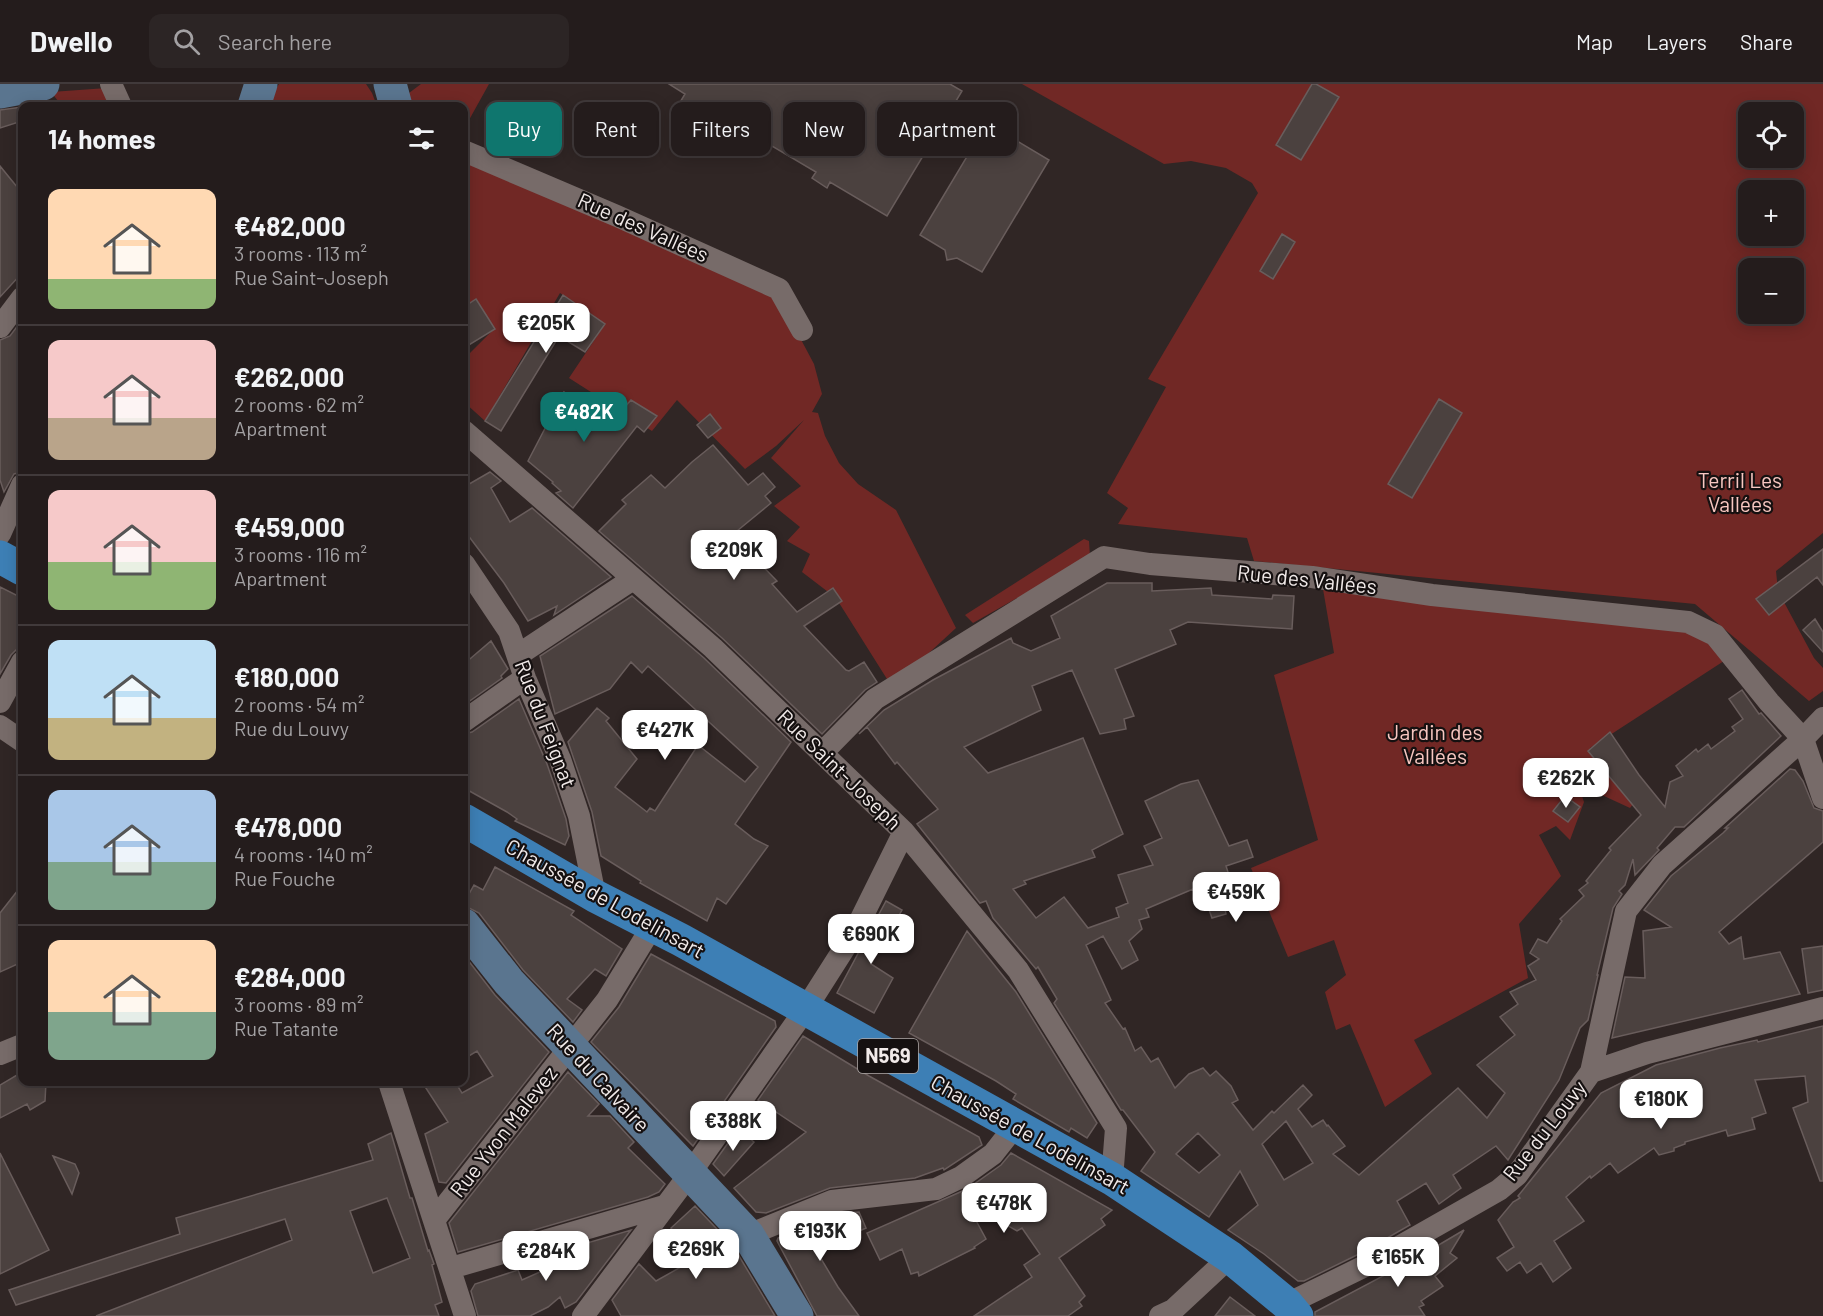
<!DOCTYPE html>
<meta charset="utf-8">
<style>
:root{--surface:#241c1c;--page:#2c2525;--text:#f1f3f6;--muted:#a3a1a3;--line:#413a3b;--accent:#0f766e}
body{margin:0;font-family:Barlow,sans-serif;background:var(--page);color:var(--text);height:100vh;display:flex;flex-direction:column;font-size:22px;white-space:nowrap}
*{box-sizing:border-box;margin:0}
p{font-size:20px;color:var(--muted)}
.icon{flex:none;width:33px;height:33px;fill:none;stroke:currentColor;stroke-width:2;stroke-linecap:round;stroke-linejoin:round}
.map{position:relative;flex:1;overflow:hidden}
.side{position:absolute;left:18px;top:18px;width:450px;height:984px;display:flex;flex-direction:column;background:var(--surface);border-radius:12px;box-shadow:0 3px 15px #0003,0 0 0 2px var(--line)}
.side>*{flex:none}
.top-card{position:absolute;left:486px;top:18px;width:570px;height:54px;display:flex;gap:12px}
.tools{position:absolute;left:1738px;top:18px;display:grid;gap:12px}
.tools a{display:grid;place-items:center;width:66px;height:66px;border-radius:12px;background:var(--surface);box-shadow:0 3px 15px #0003,0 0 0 2px var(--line);font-size:30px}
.price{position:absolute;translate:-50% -51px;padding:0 14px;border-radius:12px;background:#fff;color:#222;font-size:20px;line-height:39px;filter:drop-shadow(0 2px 3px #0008)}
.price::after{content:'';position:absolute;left:50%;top:36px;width:18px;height:14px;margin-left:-9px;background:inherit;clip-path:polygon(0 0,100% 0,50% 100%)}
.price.current{background:var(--accent);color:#fff}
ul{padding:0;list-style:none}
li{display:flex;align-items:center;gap:18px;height:150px;padding:0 30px}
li+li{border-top:2px solid var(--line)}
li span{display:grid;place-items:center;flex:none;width:168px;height:120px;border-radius:12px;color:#555}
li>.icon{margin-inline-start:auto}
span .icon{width:72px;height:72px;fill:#fffc;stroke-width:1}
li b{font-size:26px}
h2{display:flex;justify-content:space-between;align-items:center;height:72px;padding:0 30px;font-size:26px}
.tag{padding:0 21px;border-radius:12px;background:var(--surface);box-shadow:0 3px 15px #0003,0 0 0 2px var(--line);font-size:21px;line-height:54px}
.tag.current{background:var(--accent);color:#fff}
header{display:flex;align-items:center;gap:36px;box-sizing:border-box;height:84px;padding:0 30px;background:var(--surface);border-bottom:2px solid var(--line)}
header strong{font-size:28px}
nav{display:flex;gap:33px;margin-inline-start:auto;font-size:21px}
.search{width:420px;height:54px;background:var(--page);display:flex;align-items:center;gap:15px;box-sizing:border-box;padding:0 21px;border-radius:12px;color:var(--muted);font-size:22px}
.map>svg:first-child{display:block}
.green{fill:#712825;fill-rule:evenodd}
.building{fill:#4b413f;stroke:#695d5c;stroke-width:1.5;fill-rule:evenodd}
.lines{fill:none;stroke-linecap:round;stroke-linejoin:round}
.street{stroke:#776b69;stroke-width:22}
.secondary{stroke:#5a758f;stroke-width:33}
.primary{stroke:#3d7fb5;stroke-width:33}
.labels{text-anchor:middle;stroke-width:4.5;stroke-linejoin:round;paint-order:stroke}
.shield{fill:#151010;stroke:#afa9a8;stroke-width:1.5}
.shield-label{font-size:20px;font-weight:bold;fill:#f1eae9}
.street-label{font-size:21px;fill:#f1eae9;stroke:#151010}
.park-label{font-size:21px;fill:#f8c7c1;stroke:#151010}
</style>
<header>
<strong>Dwello</strong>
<div class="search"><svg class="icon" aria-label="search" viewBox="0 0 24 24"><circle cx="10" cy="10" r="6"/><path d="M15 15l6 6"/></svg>Search here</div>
<nav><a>Map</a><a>Layers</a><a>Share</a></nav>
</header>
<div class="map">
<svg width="1823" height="1232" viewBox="0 0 1823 1232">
<rect width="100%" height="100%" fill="#302625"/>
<!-- green -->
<path class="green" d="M 279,0 L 366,0 L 372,9 L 377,22 L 269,22 L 271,13 Z
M 421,0 L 489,0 L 464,45 L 464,22 L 415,22 L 405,12 Z
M 1022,0 L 1823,0 L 1823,449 L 1776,487 L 1778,507 L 1814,574 L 1823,584 L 1823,607 L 1809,617 L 1695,520 L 1254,477 L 1247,454 L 1118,440 L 1128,424 L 1107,409 L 1166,303 L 1148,295 L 1258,109 L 1252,99 L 1226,84 L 1191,77 L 1164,80 ZM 1749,28 L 1794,28 L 1794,74 L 1749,74 ZM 1749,106 L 1794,106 L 1794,152 L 1749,152 ZM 1749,184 L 1794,184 L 1794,230 L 1749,230 Z
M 107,4 L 113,22 L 62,22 L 51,8 Z
M 464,73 L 773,203 L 814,280 L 822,310 L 812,328 L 818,329 L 825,352 L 839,379 L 858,400 L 896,426 L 956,544 L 892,603 L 836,514 L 802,488 L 810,470 L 787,457 L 800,443 L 774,422 L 801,402 L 771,374 L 804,336 L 776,362 L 745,385 L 677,316 L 652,347 L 569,294 L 605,240 L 560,209 L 485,337 L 464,318 L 464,275 L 494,245 L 467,235 L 464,237 Z
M 1084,455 L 1089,457 L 1090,473 L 973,539 L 965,531 Z
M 1323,505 L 1677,542 L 1718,562 L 1727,575 L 1590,664 L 1633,720 L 1630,724 L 1578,700 L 1584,718 L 1570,756 L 1556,742 L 1539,751 L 1561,792 L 1519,840 L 1528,894 L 1414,956 L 1432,990 L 1385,1023 L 1350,940 L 1336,946 L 1325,908 L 1346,891 L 1334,856 L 1288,873 L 1251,784 L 1318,756 L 1274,591 L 1334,569 Z"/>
<!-- building -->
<path class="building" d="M 669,0 L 950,0 L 962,7 L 887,132 L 830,98 L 827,104 L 812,94 L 816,88 L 738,42 L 733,50 L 695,27 L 694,29 L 679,20 L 685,10 Z
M 1312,0 L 1316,0 L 1339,13 L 1301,76 L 1276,61 Z
M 22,23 L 22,37 L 0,44 L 0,26 Z
M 987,39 L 1049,76 L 982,188 L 957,174 L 947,176 L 945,166 L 920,151 Z
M 0,82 L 22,109 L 22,189 L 0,213 Z
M 1282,150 L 1295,158 L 1273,195 L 1260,187 Z
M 563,211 L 605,240 L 585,268 L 559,252 L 501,347 L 485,337 Z
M 476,215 L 495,245 L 464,264 L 464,223 Z
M 22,236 L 22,388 L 14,390 L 4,408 L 0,396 L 0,256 L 10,252 Z
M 564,308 L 592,329 L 601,318 L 615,328 L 619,322 L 623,325 L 631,316 L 657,332 L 644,348 L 637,342 L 573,424 L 556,409 L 561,407 L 552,399 L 553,398 L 528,377 Z
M 1439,315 L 1462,329 L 1412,414 L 1388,400 Z
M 710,330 L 721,344 L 708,354 L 697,341 Z
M 713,361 L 748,401 L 763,389 L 775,403 L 765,412 L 771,419 L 737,447 L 748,460 L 745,464 L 777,497 L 772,500 L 797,528 L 833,504 L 842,517 L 804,542 L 846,586 L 849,587 L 864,578 L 877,598 L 865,606 L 822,650 L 722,554 L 599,447 L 626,420 L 622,416 L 651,391 L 665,404 L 692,378 Z
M 490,388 L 501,397 L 491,404 L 510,438 L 532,424 L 611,493 L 554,531 L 557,522 L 528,537 L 504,499 L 464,446 L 464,403 Z
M 1823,465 L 1823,501 L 1817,493 L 1769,531 L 1756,515 Z
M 1107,499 L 1152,499 L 1152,507 L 1211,504 L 1212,511 L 1272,515 L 1273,511 L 1294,512 L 1292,545 L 1188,538 L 1170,546 L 1176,560 L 1115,585 L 1134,632 L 1124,635 L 1126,645 L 1100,650 L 1072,586 L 1032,602 L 1041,626 L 964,663 L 988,689 L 1083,654 L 1123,750 L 1092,766 L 1095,773 L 1024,797 L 1026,800 L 1013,805 L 1036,834 L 1064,813 L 1088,844 L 1119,833 L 1116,824 L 1128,819 L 1118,791 L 1153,781 L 1144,762 L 1162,754 L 1145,717 L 1181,700 L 1198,696 L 1229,762 L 1247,756 L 1253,773 L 1226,782 L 1235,810 L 1223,814 L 1226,830 L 1212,834 L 1207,820 L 1198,817 L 1193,805 L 1146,825 L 1149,833 L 1139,836 L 1142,845 L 1129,857 L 1138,876 L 1122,885 L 1103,852 L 1086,861 L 1111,916 L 1105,919 L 1123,945 L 1125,944 L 1135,967 L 1141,963 L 1151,978 L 1158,974 L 1175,1004 L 1189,990 L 1203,984 L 1210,992 L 1216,987 L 1231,1002 L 1238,1016 L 1232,1019 L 1253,1046 L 1272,1027 L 1274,1029 L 1303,1001 L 1312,1011 L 1298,1025 L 1312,1043 L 1323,1036 L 1327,1042 L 1328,1041 L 1345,1062 L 1333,1070 L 1359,1091 L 1458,1004 L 1487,1034 L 1505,1009 L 1477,981 L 1515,951 L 1500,933 L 1518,920 L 1510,908 L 1536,896 L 1528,882 L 1539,875 L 1530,869 L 1538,855 L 1547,859 L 1562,837 L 1560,835 L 1584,812 L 1579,806 L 1588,799 L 1586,797 L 1611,766 L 1609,764 L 1641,731 L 1588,667 L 1610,648 L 1639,691 L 1665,723 L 1670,698 L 1683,692 L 1676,682 L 1696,665 L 1698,668 L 1708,660 L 1711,665 L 1735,647 L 1732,643 L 1743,635 L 1729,615 L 1742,606 L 1759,630 L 1761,629 L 1781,652 L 1684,743 L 1675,743 L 1657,764 L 1659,766 L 1635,791 L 1633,775 L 1625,801 L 1619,807 L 1622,810 L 1613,824 L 1597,891 L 1598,891 L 1588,936 L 1580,944 L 1559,996 L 1508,1076 L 1496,1062 L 1453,1091 L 1461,1104 L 1439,1120 L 1426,1099 L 1397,1117 L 1410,1141 L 1361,1169 L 1304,1197 L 1298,1197 L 1264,1170 L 1228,1146 L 1258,1121 L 1240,1087 L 1209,1133 L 1141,1087 L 1155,1068 L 1123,1026 L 1121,1026 L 1054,919 L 1057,915 L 1038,883 L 1036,885 L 993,834 L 986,817 L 980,819 L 917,740 L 938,725 L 897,678 L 895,680 L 867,643 L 859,650 L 884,626 L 933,596 L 1011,554 L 1013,559 L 1031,567 L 1060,554 L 1051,532 ZM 1286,1037 L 1313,1079 L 1284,1096 L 1262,1060 ZM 1198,1049 L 1220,1071 L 1199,1089 L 1176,1070 Z
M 0,503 L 22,514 L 22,565 L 16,566 L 11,571 L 0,590 Z
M 632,512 L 704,574 L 791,658 L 735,740 L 754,755 L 768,762 L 726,820 L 717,814 L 707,837 L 640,799 L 641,797 L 601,772 L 592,728 L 568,658 L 597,624 L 609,634 L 606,637 L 637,675 L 615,703 L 647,728 L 650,724 L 655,727 L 698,661 L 745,698 L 758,683 L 648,582 L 642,589 L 631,578 L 610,605 L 555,630 L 540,572 Z
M 1815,535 L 1823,548 L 1823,568 L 1803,546 Z
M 491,557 L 508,585 L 501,592 L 502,594 L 464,621 L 464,580 Z
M 519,615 L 547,680 L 566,735 L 569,752 L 565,761 L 515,737 L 517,735 L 507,728 L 464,704 L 464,650 L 472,648 Z
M 1790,685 L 1795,686 L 1803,697 L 1814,724 L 1823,727 L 1823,758 L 1719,848 L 1729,860 L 1741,853 L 1744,875 L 1780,868 L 1800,910 L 1612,954 L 1625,893 L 1645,894 L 1643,847 L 1671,843 L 1644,826 L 1671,792 L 1723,749 L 1728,744 L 1725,744 Z
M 1565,712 L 1580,723 L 1568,738 L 1553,727 Z
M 495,783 L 574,827 L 571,831 L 622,865 L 606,892 L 595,885 L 567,915 L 582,926 L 573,938 L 523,886 L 479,829 L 467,823 L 464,819 L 474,801 L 483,806 Z
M 22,801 L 22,878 L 0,888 L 0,829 Z
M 886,817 L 902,826 L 871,880 L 893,894 L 874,929 L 837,909 Z
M 967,847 L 1016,908 L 1097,1039 L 1087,1054 L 1071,1044 L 1069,1048 L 1013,1015 L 1016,1010 L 996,997 L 909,949 Z
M 1823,862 L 1823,906 L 1808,909 L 1802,865 Z
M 651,870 L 775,937 L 776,943 L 693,1062 L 591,958 L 619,923 Z
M 464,871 L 495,911 L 549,968 L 446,1099 L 439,1098 L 425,1050 L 448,1038 L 422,998 L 455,998 L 462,1009 L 493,992 L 477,967 L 464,975 Z
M 1823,942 L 1823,1097 L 1820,1097 L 1793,1024 L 1808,1018 L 1805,992 L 1755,996 L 1766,1029 L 1752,1034 L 1755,1045 L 1728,1052 L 1726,1046 L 1685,1058 L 1685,1060 L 1674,1064 L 1674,1067 L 1659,1071 L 1654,1064 L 1618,1089 L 1610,1079 L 1591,1094 L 1590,1092 L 1566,1113 L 1584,1137 L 1554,1157 L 1571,1184 L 1553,1198 L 1541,1179 L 1527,1189 L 1520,1178 L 1507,1187 L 1497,1174 L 1514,1163 L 1498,1136 L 1513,1118 L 1520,1114 L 1518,1112 L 1601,1009 L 1656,981 L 1720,964 L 1757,956 L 1758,958 Z
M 803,952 L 869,992 L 979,1053 L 982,1061 L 944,1086 L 943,1084 L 915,1094 L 830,1104 L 766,1129 L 756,1128 L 734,1104 L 806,1048 L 758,1016 Z
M 22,988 L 22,998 L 46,998 L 45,1017 L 30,1026 L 27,1020 L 0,1034 L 0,1001 Z
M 568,988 L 599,1020 L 588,1032 L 610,1032 L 634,1058 L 628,1064 L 665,1100 L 659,1108 L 648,1113 L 458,1168 L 449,1139 Z
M 738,1045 L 754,1058 L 724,1092 L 713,1080 Z
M 391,1049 L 410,1114 L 412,1114 L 428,1167 L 429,1166 L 434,1180 L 432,1181 L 442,1218 L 435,1221 L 439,1232 L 96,1232 L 292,1156 L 285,1135 L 16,1221 L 9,1206 L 180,1150 L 176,1134 L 373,1076 L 368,1060 ZM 387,1114 L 410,1174 L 373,1189 L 350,1127 Z
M 0,1069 L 49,1166 L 0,1190 Z
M 1011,1069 L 1112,1126 L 1101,1135 L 1105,1141 L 1059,1174 L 1085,1212 L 1079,1218 L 1082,1222 L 1068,1232 L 974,1232 L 1032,1193 L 1024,1181 L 1040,1170 L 1022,1144 L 1017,1147 L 966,1118 L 986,1155 L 974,1163 L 975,1164 L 919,1192 L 918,1188 L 911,1190 L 902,1165 L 880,1176 L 867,1149 L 967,1105 L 1001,1081 Z
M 53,1072 L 75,1080 L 79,1089 L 72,1110 Z
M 695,1122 L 733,1162 L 775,1232 L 621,1232 L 612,1216 L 639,1180 L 656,1197 L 695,1175 L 671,1144 Z
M 859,1128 L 866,1144 L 848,1152 L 846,1149 L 814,1163 L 838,1203 L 859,1232 L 817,1232 L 777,1157 L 778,1154 L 835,1130 Z
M 631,1146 L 576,1218 L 565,1224 L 560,1213 L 548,1223 L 530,1232 L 478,1232 L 471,1207 L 475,1200 L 518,1186 L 522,1196 L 551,1183 L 546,1175 L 587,1160 L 587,1159 Z
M 1464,1146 L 1450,1169 L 1457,1174 L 1435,1192 L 1443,1202 L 1421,1217 L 1424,1221 L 1419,1223 L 1425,1232 L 1315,1232 L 1315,1228 L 1415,1175 Z
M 1230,1213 L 1255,1232 L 1215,1232 Z"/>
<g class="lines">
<!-- street -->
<path class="street" d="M 111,0 L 121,22
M 464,67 L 617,132 L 779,205 L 802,246
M 0,243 L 22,214
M 464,347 L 713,564 L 904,748 L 1018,886 L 1116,1044 L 1112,1095
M 0,450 L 22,401
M 464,480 L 509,547 L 525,594 L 560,675 L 579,732 L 595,812
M 518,571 L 633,495
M 0,618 L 22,578
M 464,637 L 525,594
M 0,642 L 22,657
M 822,669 L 875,615 L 1104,473 L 1150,480 L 1312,493 L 1432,511 L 1688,538 L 1715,551 L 1769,618 L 1803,655 L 1823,714
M 0,970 L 22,961
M 1591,988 L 1626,827 L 1662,781 L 1803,655 L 1823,634
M 389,998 L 465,1232
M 435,1135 L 607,916 L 653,841
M 748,1151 L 832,1117 L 936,1105 L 961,1093 L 993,1070 L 1015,1042
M 451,1184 L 664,1122
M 1287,1220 L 1367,1181 L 1499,1106 L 1517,1091 L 1591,988 L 1647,969 L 1823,924
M 583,1232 L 689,1091 L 805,926 L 854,849 L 904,748
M 1160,1232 L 1173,1226 L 1230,1173"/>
<!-- secondary -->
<path class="secondary" d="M 390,0 L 396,22
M 0,8 L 43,0
M 254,22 L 261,0
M 464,841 L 509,898 L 748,1151 L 797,1232"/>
<!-- primary -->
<path class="primary" d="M 0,473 L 22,485
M 464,736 L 595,812 L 681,856 L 1112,1095 L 1230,1173 L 1287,1220 L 1297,1232"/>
</g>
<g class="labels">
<!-- shield labels -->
<rect class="shield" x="858" y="955" width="60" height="34" rx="4.5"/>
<g class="shield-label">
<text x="888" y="979">N569</text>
</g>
<!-- street labels -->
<g class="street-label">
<text transform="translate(643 144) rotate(24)" y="7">Rue des Vallées</text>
<text transform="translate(1307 496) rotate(6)" y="7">Rue des Vallées</text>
<text transform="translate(545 640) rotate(69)" y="7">Rue du Feignat</text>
<text transform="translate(839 686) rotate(44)" y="7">Rue Saint-Joseph</text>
<text transform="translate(605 815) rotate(29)" y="7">Chaussée de Lodelinsart</text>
<text transform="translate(598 994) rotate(47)" y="7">Rue du Calvaire</text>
<text transform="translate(1545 1047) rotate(-52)" y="7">Rue du Louvy</text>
<text transform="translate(504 1048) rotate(-52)" y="7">Rue Yvon Malevez</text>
<text transform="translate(1030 1051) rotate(29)" y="7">Chaussée de Lodelinsart</text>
</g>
<!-- park labels -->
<g class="park-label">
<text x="1740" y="404">Terril Les<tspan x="1740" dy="24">Vallées</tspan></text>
<text x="1435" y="656">Jardin des<tspan x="1435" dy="24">Vallées</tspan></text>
</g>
</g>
</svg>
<div class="tools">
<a><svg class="icon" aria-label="locate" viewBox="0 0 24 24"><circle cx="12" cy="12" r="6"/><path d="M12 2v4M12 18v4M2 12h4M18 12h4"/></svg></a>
<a>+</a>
<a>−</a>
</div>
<b class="price" style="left:546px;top:270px">€205K</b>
<b class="price current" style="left:584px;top:359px">€482K</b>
<b class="price" style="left:734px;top:497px">€209K</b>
<b class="price" style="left:665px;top:677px">€427K</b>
<b class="price" style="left:1566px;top:725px">€262K</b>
<b class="price" style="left:1236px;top:839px">€459K</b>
<b class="price" style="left:871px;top:881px">€690K</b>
<b class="price" style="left:1661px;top:1046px">€180K</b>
<b class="price" style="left:733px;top:1068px">€388K</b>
<b class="price" style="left:1004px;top:1150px">€478K</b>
<b class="price" style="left:820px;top:1178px">€193K</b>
<b class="price" style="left:696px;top:1196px">€269K</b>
<b class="price" style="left:546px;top:1198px">€284K</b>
<b class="price" style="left:1398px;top:1204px">€165K</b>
<div class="top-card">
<a class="tag current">Buy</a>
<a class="tag">Rent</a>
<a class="tag">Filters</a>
<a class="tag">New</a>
<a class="tag">Apartment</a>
</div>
<section class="side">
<h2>14 homes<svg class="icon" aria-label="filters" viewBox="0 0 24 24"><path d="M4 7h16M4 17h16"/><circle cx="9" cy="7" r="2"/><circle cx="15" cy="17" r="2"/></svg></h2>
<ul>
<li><span style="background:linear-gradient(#ffd9b3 75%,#8fb573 0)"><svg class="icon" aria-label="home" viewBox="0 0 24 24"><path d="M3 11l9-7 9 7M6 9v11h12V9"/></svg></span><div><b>€482,000</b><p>3 rooms · 113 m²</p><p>Rue Saint-Joseph</p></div></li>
<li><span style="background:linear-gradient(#f6c9c9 65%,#b9a48a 0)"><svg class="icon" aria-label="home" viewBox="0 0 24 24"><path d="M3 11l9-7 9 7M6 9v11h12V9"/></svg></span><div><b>€262,000</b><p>2 rooms · 62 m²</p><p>Apartment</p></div></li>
<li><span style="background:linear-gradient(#f6c9c9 60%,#8fb573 0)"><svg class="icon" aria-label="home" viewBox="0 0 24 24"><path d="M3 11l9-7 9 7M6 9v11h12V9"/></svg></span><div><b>€459,000</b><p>3 rooms · 116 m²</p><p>Apartment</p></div></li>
<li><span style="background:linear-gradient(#bfe0f5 65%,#c2b280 0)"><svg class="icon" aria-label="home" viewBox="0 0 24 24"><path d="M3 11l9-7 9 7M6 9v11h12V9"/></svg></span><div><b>€180,000</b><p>2 rooms · 54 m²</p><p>Rue du Louvy</p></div></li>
<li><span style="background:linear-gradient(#a9c7e8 60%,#7fa58c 0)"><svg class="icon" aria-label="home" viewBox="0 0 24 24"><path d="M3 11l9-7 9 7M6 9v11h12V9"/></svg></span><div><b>€478,000</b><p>4 rooms · 140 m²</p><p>Rue Fouche</p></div></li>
<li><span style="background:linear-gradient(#ffd9b3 60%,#7fa58c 0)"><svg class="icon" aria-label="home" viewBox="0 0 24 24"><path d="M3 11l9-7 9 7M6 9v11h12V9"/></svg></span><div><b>€284,000</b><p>3 rooms · 89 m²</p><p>Rue Tatante</p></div></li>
</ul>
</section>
</div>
